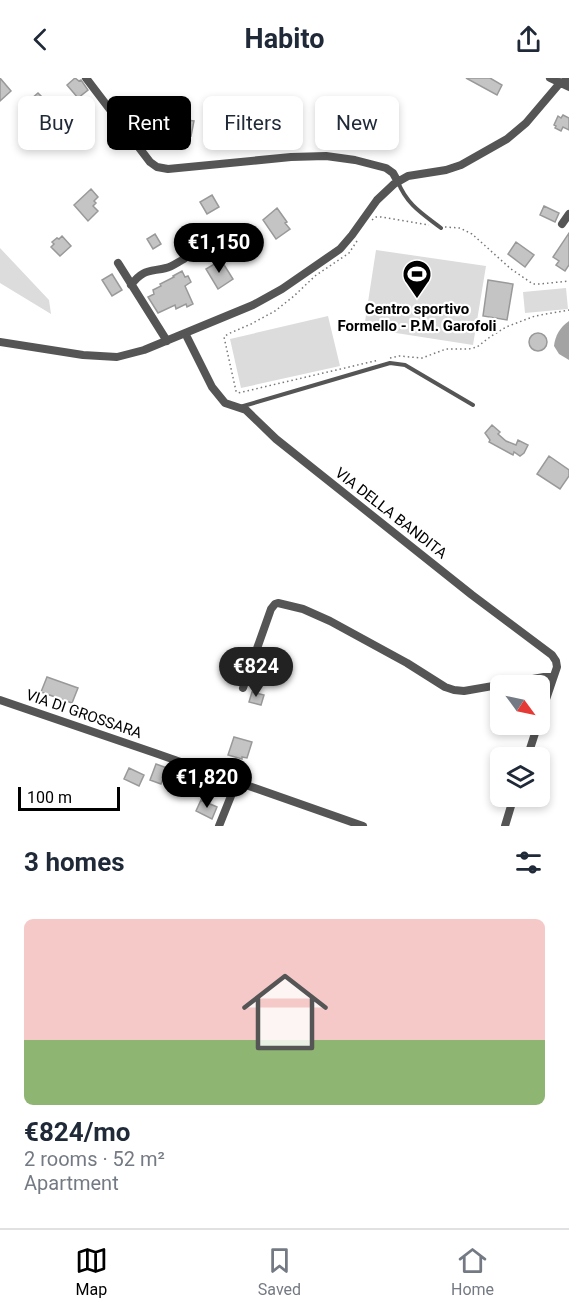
<!DOCTYPE html>
<meta charset="utf-8">
<style>
:root{--surface:#fff;--page:#f6f6f7;--text:#1f2937;--muted:#747a83;--line:#e0e1e3;--accent:#000}
body{margin:0;font-family:Roboto,sans-serif;background:var(--page);color:var(--text);height:100vh;display:flex;flex-direction:column;font-size:22px;white-space:nowrap}
*{box-sizing:border-box;margin:0}
p{font-size:20px;color:var(--muted)}
.icon{flex:none;width:33px;height:33px;fill:none;stroke:currentColor;stroke-width:2;stroke-linecap:round;stroke-linejoin:round}
.map{position:relative;height:748px;overflow:hidden}
.side{display:flex;flex-direction:column;background:var(--surface);flex:1}
.side>*{flex:none}
.top-card{position:absolute;left:18px;top:18px;width:534px;height:54px;display:flex;gap:12px}
.needle{width:39px;rotate:123deg}
.buttons{position:absolute;left:490px;top:597px;display:grid;gap:12px}
.buttons a{display:grid;place-items:center;width:60px;height:60px;border-radius:9px;background:var(--surface);box-shadow:0 3px 9px #0003;font-size:30px}
.scale{position:absolute;left:18px;bottom:15px;width:102px;box-sizing:border-box;padding-left:6px;border:3px solid #000;border-top:0;font-size:16px;line-height:21px;white-space:nowrap;color:#000;-webkit-text-stroke:4px #fff;paint-order:stroke}
.price{position:absolute;translate:-50% -51px;padding:0 14px;border-radius:21px;background:var(--accent);color:#fff;font-size:20px;line-height:39px;filter:drop-shadow(0 2px 3px #0008)}
.price::after{content:'';position:absolute;left:50%;top:36px;width:18px;height:14px;margin-left:-9px;background:inherit;clip-path:polygon(0 0,100% 0,50% 100%)}
.price.current{background:#222;color:#fff}
ul{padding:0;list-style:none}
li{display:grid;align-content:center;gap:12px;height:318px;padding:0 24px}
li span{display:grid;place-items:center;height:186px;border-radius:9px;color:#555}
li>.icon{margin-inline-start:auto}
span .icon{width:108px;height:108px;fill:#fffc;stroke-width:1}
li b{font-size:26px}
h2{display:flex;justify-content:space-between;align-items:center;height:72px;padding:0 24px;font-size:26px}
.chip{padding:0 21px;border-radius:9px;background:var(--surface);box-shadow:0 3px 9px #0003;font-size:21px;line-height:54px}
.chip.current{background:var(--accent);color:#fff}
header{display:flex;justify-content:space-between;align-items:center;height:78px;padding:0 24px;background:var(--surface);font-size:27px;font-weight:700}
.tab-bar{display:flex;justify-content:space-around;align-items:center;height:84px;border-top:2px solid var(--line);background:var(--surface);font-size:16px;color:var(--muted)}
.tab-bar a{display:grid;justify-items:center;gap:3px}
.tab-bar .current{color:var(--accent)}
.map>svg:first-child{display:block}
.green{fill:#dcdcdc}
.water{fill:#a3a3a3}
.building{fill:#c4c4c4;stroke:#999;stroke-width:1.5}
.lines{fill:none;stroke-linecap:round;stroke-linejoin:round}
.path{stroke:#777;stroke-width:1.5;stroke-dasharray:1.5 3;stroke-linecap:butt}
.service{stroke:#555;stroke-width:4}
.minor{stroke:#555;stroke-width:8}
.labels{text-anchor:middle;stroke-width:4.5;stroke-linejoin:round;paint-order:stroke}
.poi-label{font-size:15px;font-weight:bold;fill:#000;stroke:#fff}
.street-label{font-size:15px;fill:#000;stroke:#fff}
</style>
<header><svg class="icon" aria-label="back" viewBox="0 0 24 24"><path d="M15 5l-7 7 7 7"/></svg>Habito<svg class="icon" aria-label="share" viewBox="0 0 24 24"><path d="M12 15V3M7 8l5-5 5 5M5 13v7h14v-7"/></svg></header>
<div class="map">
<svg width="569" height="748" viewBox="0 0 569 748">
<rect width="100%" height="100%" fill="#fff"/>
<!-- green -->
<path class="green" d="M 0,170 L 49,222 L 51,236 L 0,205 Z
M 376,172 L 486,188 L 473,267 L 364,250 Z
M 566,210 L 568,231 L 525,235 L 523,214 Z
M 328,238 L 340,288 L 241,310 L 230,261 Z"/>
<!-- water -->
<path class="water" d="M 569,243 L 569,282 L 559,276 L 554,268 C 555,258 560,249 569,243 Z"/>
<!-- building -->
<path class="building" d="M 0,0 L 11,13 L 0,23 Z
M 75,0 L 79,3 L 81,2 L 88,12 L 78,20 L 67,7 Z
M 466,0 L 490,0 L 502,7 L 497,17 Z
M 38,15 L 43,20 L 38,25 L 43,30 L 39,34 L 33,27 L 35,25 L 31,21 Z
M 77,21 L 92,39 L 84,46 L 69,28 Z
M 148,33 L 157,35 L 156,38 L 165,40 L 163,52 L 145,48 Z
M 563,37 L 569,40 L 569,52 L 563,49 L 561,53 L 555,50 L 556,48 L 554,47 L 558,38 L 561,40 Z
M 175,42 L 186,44 L 187,42 L 194,43 L 191,58 L 173,54 Z
M 91,111 L 98,119 L 94,123 L 96,125 L 93,128 L 98,133 L 88,143 L 74,127 Z
M 212,117 L 219,129 L 207,136 L 200,124 Z
M 544,128 L 559,135 L 555,144 L 540,137 Z
M 277,130 L 287,144 L 285,145 L 290,151 L 276,161 L 263,142 Z
M 569,155 L 569,187 L 565,193 L 556,187 L 559,183 L 553,179 Z
M 155,156 L 161,166 L 153,171 L 147,161 Z
M 62,158 L 71,168 L 60,178 L 51,169 L 54,166 L 52,164 L 57,160 L 59,161 Z
M 516,164 L 534,177 L 525,189 L 508,176 Z
M 221,182 L 233,201 L 218,211 L 206,191 Z
M 182,193 L 185,199 L 188,198 L 191,204 L 185,208 L 193,226 L 187,229 L 186,226 L 176,231 L 175,227 L 158,235 L 148,219 L 154,216 L 153,212 L 161,208 L 160,206 L 174,199 L 173,198 Z
M 112,196 L 122,212 L 112,218 L 102,202 Z
M 488,202 L 513,206 L 507,242 L 483,238 Z
M529 264a9 9 0 1 1 18 0a9 9 0 1 1-18 0Z
M 492,347 L 500,354 L 498,356 L 506,363 L 516,367 L 518,362 L 528,367 L 524,375 L 520,378 L 514,374 L 513,377 L 489,364 L 490,362 L 485,355 Z
M 549,378 L 569,392 L 569,398 L 560,411 L 537,396 Z
M 47,599 L 78,610 L 72,625 L 41,614 Z
M 252,614 L 264,617 L 261,627 L 249,624 Z
M 234,659 L 252,664 L 247,680 L 242,679 L 242,681 L 228,677 Z
M 156,686 L 167,690 L 161,706 L 150,702 Z
M 129,690 L 144,697 L 139,708 L 124,701 Z
M 201,722 L 217,729 L 212,741 L 196,733 Z"/>
<g class="lines">
<!-- path -->
<path class="path" d="M 372,142 L 376,139 L 381,139 L 429,147
M 445,149 L 460,150 L 472,156 L 511,191 L 533,206 L 540,206 L 569,203
M 357,163 L 349,175 L 315,198 L 294,218 L 275,233 L 251,246 L 228,256 L 224,259 L 236,313 L 238,315 L 379,282
M 390,280 L 399,278 L 422,280 L 446,271 L 469,271 L 477,269 L 490,259 L 506,249 L 535,238 L 569,232"/>
<!-- service -->
<path class="service" d="M 398,104 C 407,127 423,136 441,150
M 240,329 L 390,285 L 405,287 L 473,327"/>
<!-- minor -->
<path class="minor" d="M 86,0 L 150,84 L 157,89 L 168,91 L 291,79 L 326,78 L 355,82 L 386,90 L 393,95 L 398,104
M 550,0 L 569,9
M 562,146 L 569,136
M 118,185 L 167,263
M 131,207 C 143,191 149,194 166,190 C 172,189 178,184 184,181
M 185,255 L 212,309 L 225,325 L 246,332 L 276,361 L 472,517 L 552,577 L 556,583 L 557,589 L 540,639
M 0,264 L 83,277 L 117,279 L 144,272 L 253,227 L 282,211 L 340,171 L 352,157 L 377,122 L 394,106 L 408,98 L 446,92 L 461,87 L 507,61 L 526,45 L 560,5 L 569,2
M 243,610 L 271,531 L 275,526 L 278,525 L 303,531 L 330,543 L 407,585 L 445,609 L 454,612 L 464,613 L 544,599 L 553,599
M 0,622 L 155,675 L 363,748
M 527,680 L 538,646
M 219,748 L 237,703
M 505,748 L 514,718"/>
</g>
<!-- icons -->
<defs>
<g id="stadium-pin" transform="scale(1.5)"><path d="M0 17L-7.5 6A9.5 9.5 0 1 1 7.5 6Z" fill="#000" stroke="#fff"/><path d="M0-5a6.5 5 0 1 0 0 10a6.5 5 0 1 0 0-10ZM-3.5-1.8h7v3.6h-7Z" fill="#fff"/></g>
</defs>
<g fill-rule="evenodd">
<use href="#stadium-pin" x="417" y="196"/>
</g>
<g class="labels">
<!-- poi labels -->
<g class="poi-label">
<text x="417" y="236">Centro sportivo<tspan x="417" dy="17">Formello - P.M. Garofoli</tspan></text>
</g>
<!-- street labels -->
<g class="street-label">
<text transform="translate(391 435) rotate(38)" y="5">VIA DELLA BANDITA</text>
<text transform="translate(84 636) rotate(19)" y="5">VIA DI GROSSARA</text>
</g>
</g>
</svg>
<div class="buttons">
<a><svg class="needle" viewBox="-14 -14 28 28"><path d="M0-13l5 13h-10z" fill="#e53935"/><path d="M0 13l5-13h-10z" fill="#747a83"/></svg></a>
<a><svg class="icon" aria-label="layers" viewBox="0 0 24 24"><path d="M12 4l9 5-9 5-9-5zM3 14l9 5 9-5"/></svg></a>
</div>
<div class="scale">100 m</div>
<b class="price" style="left:219px;top:196px">€1,150</b>
<b class="price current" style="left:256px;top:620px">€824</b>
<b class="price" style="left:207px;top:731px">€1,820</b>
<div class="top-card">
<a class="chip">Buy</a>
<a class="chip current">Rent</a>
<a class="chip">Filters</a>
<a class="chip">New</a>
</div>
</div>
<section class="side">
<h2>3 homes<svg class="icon" aria-label="filters" viewBox="0 0 24 24"><path d="M4 7h16M4 17h16"/><circle cx="9" cy="7" r="2"/><circle cx="15" cy="17" r="2"/></svg></h2>
<ul>
<li><span style="background:linear-gradient(#f6c9c9 65%,#8fb573 0)"><svg class="icon" aria-label="home" viewBox="0 0 24 24"><path d="M3 11l9-7 9 7M6 9v11h12V9"/></svg></span><div><b>€824/mo</b><p>2 rooms · 52 m²</p><p>Apartment</p></div></li>
</ul>
</section>
<nav class="tab-bar">
<a class="current"><svg class="icon" aria-label="map" viewBox="0 0 24 24"><path d="M3 6l6-2 6 2 6-2v14l-6 2-6-2-6 2zM9 4v14M15 6v14"/></svg>Map</a>
<a><svg class="icon" aria-label="saved" viewBox="0 0 24 24"><path d="M7 4h10v16l-5-4-5 4z"/></svg>Saved</a>
<a><svg class="icon" aria-label="home" viewBox="0 0 24 24"><path d="M3 11l9-7 9 7M6 9v11h12V9"/></svg>Home</a>
</nav>
